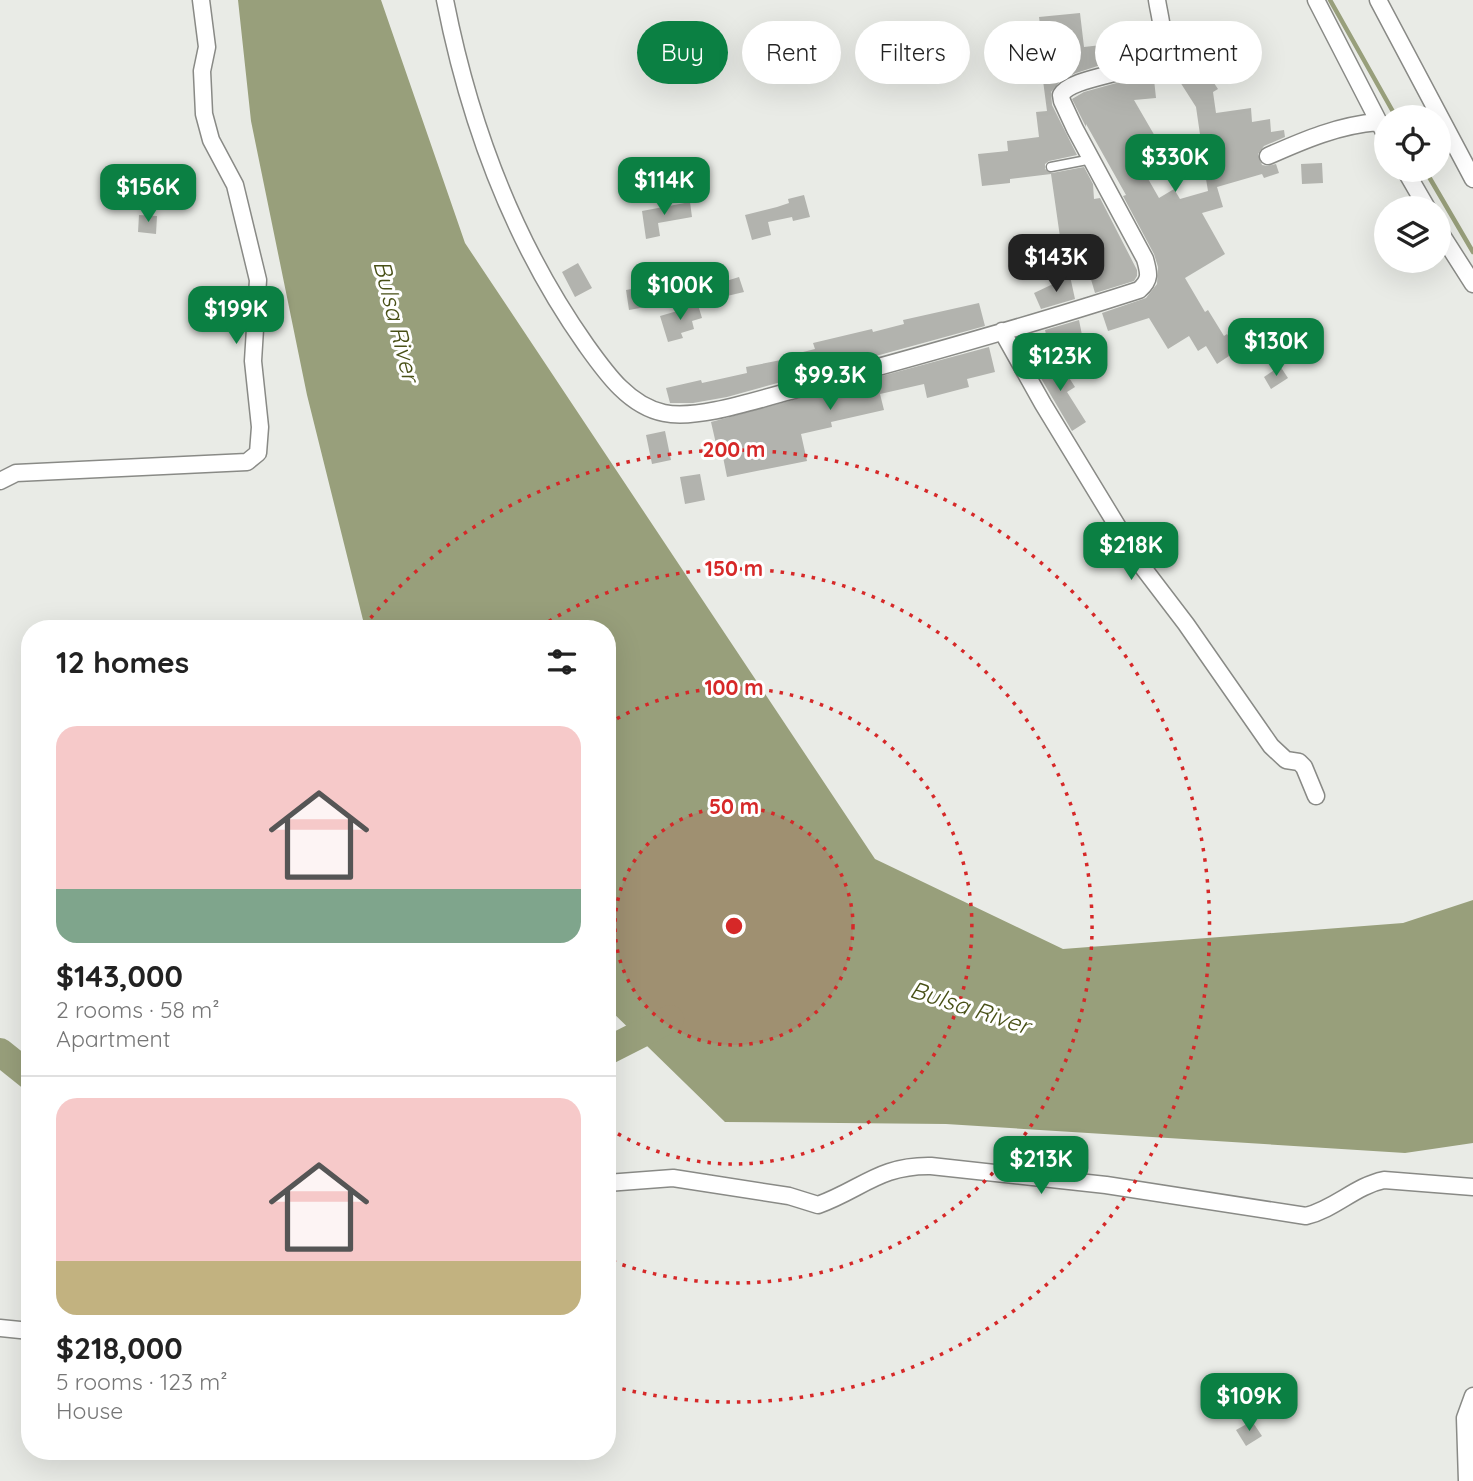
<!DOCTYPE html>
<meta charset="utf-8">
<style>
:root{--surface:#fff;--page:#f6f6f6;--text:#222;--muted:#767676;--line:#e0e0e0;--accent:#0b8043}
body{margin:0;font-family:Quicksand,sans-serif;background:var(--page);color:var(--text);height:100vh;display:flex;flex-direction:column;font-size:26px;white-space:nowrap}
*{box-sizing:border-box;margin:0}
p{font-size:23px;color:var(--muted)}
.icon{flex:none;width:38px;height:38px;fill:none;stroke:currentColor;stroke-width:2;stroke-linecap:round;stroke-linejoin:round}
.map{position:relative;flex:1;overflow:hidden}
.drawer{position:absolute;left:21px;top:620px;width:595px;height:840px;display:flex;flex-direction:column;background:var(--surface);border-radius:28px;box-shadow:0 7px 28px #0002}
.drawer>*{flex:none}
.top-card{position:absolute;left:637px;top:21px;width:665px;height:63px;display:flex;gap:14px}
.fabs{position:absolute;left:1374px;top:105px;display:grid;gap:14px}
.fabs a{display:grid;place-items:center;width:77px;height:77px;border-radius:50%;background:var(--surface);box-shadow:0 7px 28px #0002;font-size:35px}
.price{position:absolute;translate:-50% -60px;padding:0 16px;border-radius:14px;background:var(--accent);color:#fff;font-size:23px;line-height:46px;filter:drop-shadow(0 2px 4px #0008)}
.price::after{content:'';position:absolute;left:50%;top:42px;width:21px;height:16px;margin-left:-10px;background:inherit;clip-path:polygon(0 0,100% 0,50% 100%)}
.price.on{background:#222;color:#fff}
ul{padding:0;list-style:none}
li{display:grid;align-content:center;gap:14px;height:371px;padding:0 35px}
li+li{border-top:2px solid var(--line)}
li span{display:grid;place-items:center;height:217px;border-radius:21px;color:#555}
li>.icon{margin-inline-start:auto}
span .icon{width:126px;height:126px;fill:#fffc;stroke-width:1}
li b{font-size:30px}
h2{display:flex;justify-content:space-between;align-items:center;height:84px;padding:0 35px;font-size:30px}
.pill{padding:0 24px;border-radius:32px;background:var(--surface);box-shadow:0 7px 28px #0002;font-size:24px;line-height:63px}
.pill.on{background:var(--accent);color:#fff}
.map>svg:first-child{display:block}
.water{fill:#989f7b}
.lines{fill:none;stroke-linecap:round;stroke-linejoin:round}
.stream{stroke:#989f7b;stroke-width:4.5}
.river{stroke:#989f7b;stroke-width:28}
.building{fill:#b2b3ae}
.lane-casing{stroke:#898a86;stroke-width:11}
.street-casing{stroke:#898a86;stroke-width:19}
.lane{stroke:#fff;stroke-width:8}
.street{stroke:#fff;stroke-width:16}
.ring{fill:none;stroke:#d62828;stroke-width:3.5;stroke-dasharray:3.5 7}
.labels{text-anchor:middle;stroke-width:6;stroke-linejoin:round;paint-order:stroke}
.water-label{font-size:24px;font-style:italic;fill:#485016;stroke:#fff}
.centre{fill:#d62828;stroke:#fff;stroke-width:3.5}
.ring-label{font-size:21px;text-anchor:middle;font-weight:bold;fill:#d62828;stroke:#fff;stroke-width:6;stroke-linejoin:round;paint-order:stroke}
</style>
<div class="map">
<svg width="1473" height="1481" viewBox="0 0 1473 1481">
<rect width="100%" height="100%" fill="#e9ebe6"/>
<!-- water -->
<path class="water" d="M 238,0 L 381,0 L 465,243 L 875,859 L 1063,949 L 1403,923 L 1473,900 L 1473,1143 L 1405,1153 L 946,1124 L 725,1122 L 607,1007 L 607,628 L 365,628 L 307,395 L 251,121 Z"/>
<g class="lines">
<!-- stream -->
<path class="stream" d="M 1330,0 L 1396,117
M 1425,170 L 1473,252"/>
<!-- river -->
<path class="river" d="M 607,1051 L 670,1019
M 0,1052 L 30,1076"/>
</g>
<!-- building -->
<path class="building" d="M 1080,13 L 1084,47 L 1119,43 L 1117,27 L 1135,25 L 1137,42 L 1143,41 L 1144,51 L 1076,73 L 1061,80 L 1051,92 L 1052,105 L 1077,155 L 1049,161 L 1045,164 L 1045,169 L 1052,173 L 1084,167 L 1093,184 L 1094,199 L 1100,198 L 1137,270 L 1137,276 L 1134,281 L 1095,293 L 1087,266 L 1096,260 L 1085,234 L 1060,237 L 1051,174 L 1010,179 L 1010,183 L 982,186 L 978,154 L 1008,151 L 1007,141 L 1039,137 L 1036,112 L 1047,111 L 1039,50 L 1043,49 L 1039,17 Z
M 1178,49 L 1192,71 L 1202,65 L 1218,89 L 1213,92 L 1216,113 L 1251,108 L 1252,122 L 1270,119 L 1271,132 L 1284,130 L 1285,137 L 1264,146 L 1258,154 L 1262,165 L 1268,166 L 1276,164 L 1279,173 L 1264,178 L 1262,174 L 1217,187 L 1223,207 L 1202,213 L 1225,254 L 1185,278 L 1205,312 L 1208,310 L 1224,336 L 1227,334 L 1238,350 L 1217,364 L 1206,346 L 1198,351 L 1189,336 L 1168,349 L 1149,318 L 1108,331 L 1102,313 L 1146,298 L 1157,284 L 1158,267 L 1154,254 L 1123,196 L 1126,195 L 1086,124 L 1086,127 L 1072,99 L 1084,92 L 1131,79 L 1153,70 L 1156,98 L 1134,100 L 1163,150 L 1180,140 L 1194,164 L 1175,175 L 1169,164 L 1147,177 L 1159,198 L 1174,189 L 1180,199 L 1208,191 L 1205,173 L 1208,173 L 1203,155 L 1196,107 L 1166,60 Z
M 1322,163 L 1323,183 L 1302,184 L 1301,164 Z
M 804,195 L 810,217 L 793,221 L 792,217 L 768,222 L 771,235 L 752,240 L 745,215 L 777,207 L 789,203 L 788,199 Z
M 690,202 L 692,217 L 658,223 L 660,236 L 646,239 L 642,211 Z
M 139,215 L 157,216 L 156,234 L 138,232 Z
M 578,263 L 592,288 L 575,297 L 562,272 Z
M 1070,276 L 1075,299 L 1041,309 L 1034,293 Z
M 739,277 L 744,292 L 727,296 L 723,282 Z
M 648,286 L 651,306 L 629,310 L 626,290 Z
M 979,303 L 985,326 L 727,397 L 693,403 L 670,403 L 666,388 L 701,380 L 702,383 L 747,373 L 746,367 L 791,358 L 791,355 L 815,349 L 813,343 L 872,329 L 873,332 L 904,324 L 903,320 Z
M 698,305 L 702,318 L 692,321 L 694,329 L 681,333 L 683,338 L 668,342 L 660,316 Z
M 1079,320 L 1083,340 L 1049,347 L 1045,330 Z
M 989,347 L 995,372 L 967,379 L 969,387 L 927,398 L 924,384 L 880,394 L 884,410 L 831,422 L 832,427 L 801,434 L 807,461 L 727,477 L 721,447 L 717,448 L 711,422 Z
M 1044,356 L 1059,378 L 1066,373 L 1075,387 L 1067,392 L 1086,422 L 1072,431 L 1032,363 Z
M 1280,366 L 1288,378 L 1271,389 L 1264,377 Z
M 665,431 L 671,460 L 652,464 L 646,435 Z
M 700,474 L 705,500 L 685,504 L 680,477 Z
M 1252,1421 L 1262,1436 L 1246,1446 L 1236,1430 Z"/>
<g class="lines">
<!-- lane casing -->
<g class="lane-casing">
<path id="lane" d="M 1051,167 L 1092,159"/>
</g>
<!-- street casing -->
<g class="street-casing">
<path id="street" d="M 445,0 C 469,122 514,243 586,345 C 606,373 629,406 664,413 C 699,420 759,399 794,390 C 909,359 1025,327 1139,290 C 1151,280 1149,273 1145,259 L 1075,129 L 1062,101 L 1061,95 C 1073,74 1151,74 1160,50 C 1166,36 1159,14 1157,0
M 1316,0 L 1386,136
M 1378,0 L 1473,179
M 1268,156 C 1304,140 1339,125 1378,122
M 1405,170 L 1427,208
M 1438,229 L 1473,284
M 1002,331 L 1043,404 L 1141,565 L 1186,624 L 1271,746 L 1286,760 L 1299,762 L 1304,767 L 1316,796
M 0,481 L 16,473 L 247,462 L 258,453 L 260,427 L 253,361 L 258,280 L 235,185 L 211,140 L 204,114 L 202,71 L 207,47 L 201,0
M 607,1183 L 673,1178 L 789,1196 L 818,1205 C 862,1189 880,1165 931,1166 L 1106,1185 L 1306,1216 C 1335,1209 1355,1186 1384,1180 L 1473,1187
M 0,1328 L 30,1331
M 1467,1481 L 1465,1418 L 1473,1396"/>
</g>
<!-- lane -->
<use href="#lane" class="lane"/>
<!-- street -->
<use href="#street" class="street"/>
</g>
<!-- distance rings -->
<circle cx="734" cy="926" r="119" fill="#d62828" fill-opacity=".12"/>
<g class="ring">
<circle cx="734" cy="926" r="119"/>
<path d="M608 724A238 238 0 1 1 608 1128"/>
<path d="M540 627A357 357 0 1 1 609 1260"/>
<path d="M364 626A476 476 0 1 1 611 1386"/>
</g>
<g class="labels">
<!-- water labels -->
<g class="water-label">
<text transform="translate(396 321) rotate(76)" y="8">Bulsa River</text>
<text transform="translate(970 1008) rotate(18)" y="8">Bulsa River</text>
</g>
</g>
<circle cx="734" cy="926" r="10" class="centre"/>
<g class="ring-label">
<text x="734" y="457">200 m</text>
<text x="734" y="576">150 m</text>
<text x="734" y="695">100 m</text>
<text x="734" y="814">50 m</text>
</g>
</svg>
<div class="fabs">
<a><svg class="icon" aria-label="locate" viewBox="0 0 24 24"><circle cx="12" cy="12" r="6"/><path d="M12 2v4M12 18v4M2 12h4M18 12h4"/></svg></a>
<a><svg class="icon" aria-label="layers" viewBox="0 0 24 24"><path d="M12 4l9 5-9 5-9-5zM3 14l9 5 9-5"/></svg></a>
</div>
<b class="price" style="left:1175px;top:194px">$330K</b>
<b class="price" style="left:664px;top:217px">$114K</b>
<b class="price" style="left:148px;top:224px">$156K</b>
<b class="price on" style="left:1056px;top:294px">$143K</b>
<b class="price" style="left:680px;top:322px">$100K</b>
<b class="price" style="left:236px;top:346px">$199K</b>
<b class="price" style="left:1276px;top:378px">$130K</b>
<b class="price" style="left:1060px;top:393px">$123K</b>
<b class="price" style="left:830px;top:412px">$99.3K</b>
<b class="price" style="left:1131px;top:582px">$218K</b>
<b class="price" style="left:1041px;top:1196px">$213K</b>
<b class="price" style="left:1249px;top:1433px">$109K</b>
<div class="top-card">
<a class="pill on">Buy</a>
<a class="pill">Rent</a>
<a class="pill">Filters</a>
<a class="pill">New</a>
<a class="pill">Apartment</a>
</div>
<section class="drawer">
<h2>12 homes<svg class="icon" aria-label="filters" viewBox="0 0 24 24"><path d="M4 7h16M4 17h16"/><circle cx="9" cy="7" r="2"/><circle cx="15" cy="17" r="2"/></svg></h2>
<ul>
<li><span style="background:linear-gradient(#f6c9c9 75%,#7fa58c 0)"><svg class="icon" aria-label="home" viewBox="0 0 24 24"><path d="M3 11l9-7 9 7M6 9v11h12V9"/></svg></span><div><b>$143,000</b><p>2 rooms · 58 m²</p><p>Apartment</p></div></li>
<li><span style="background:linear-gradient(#f6c9c9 75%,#c2b280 0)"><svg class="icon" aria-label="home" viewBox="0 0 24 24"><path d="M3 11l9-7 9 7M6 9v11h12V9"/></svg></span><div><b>$218,000</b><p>5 rooms · 123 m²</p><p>House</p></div></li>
</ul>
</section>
</div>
